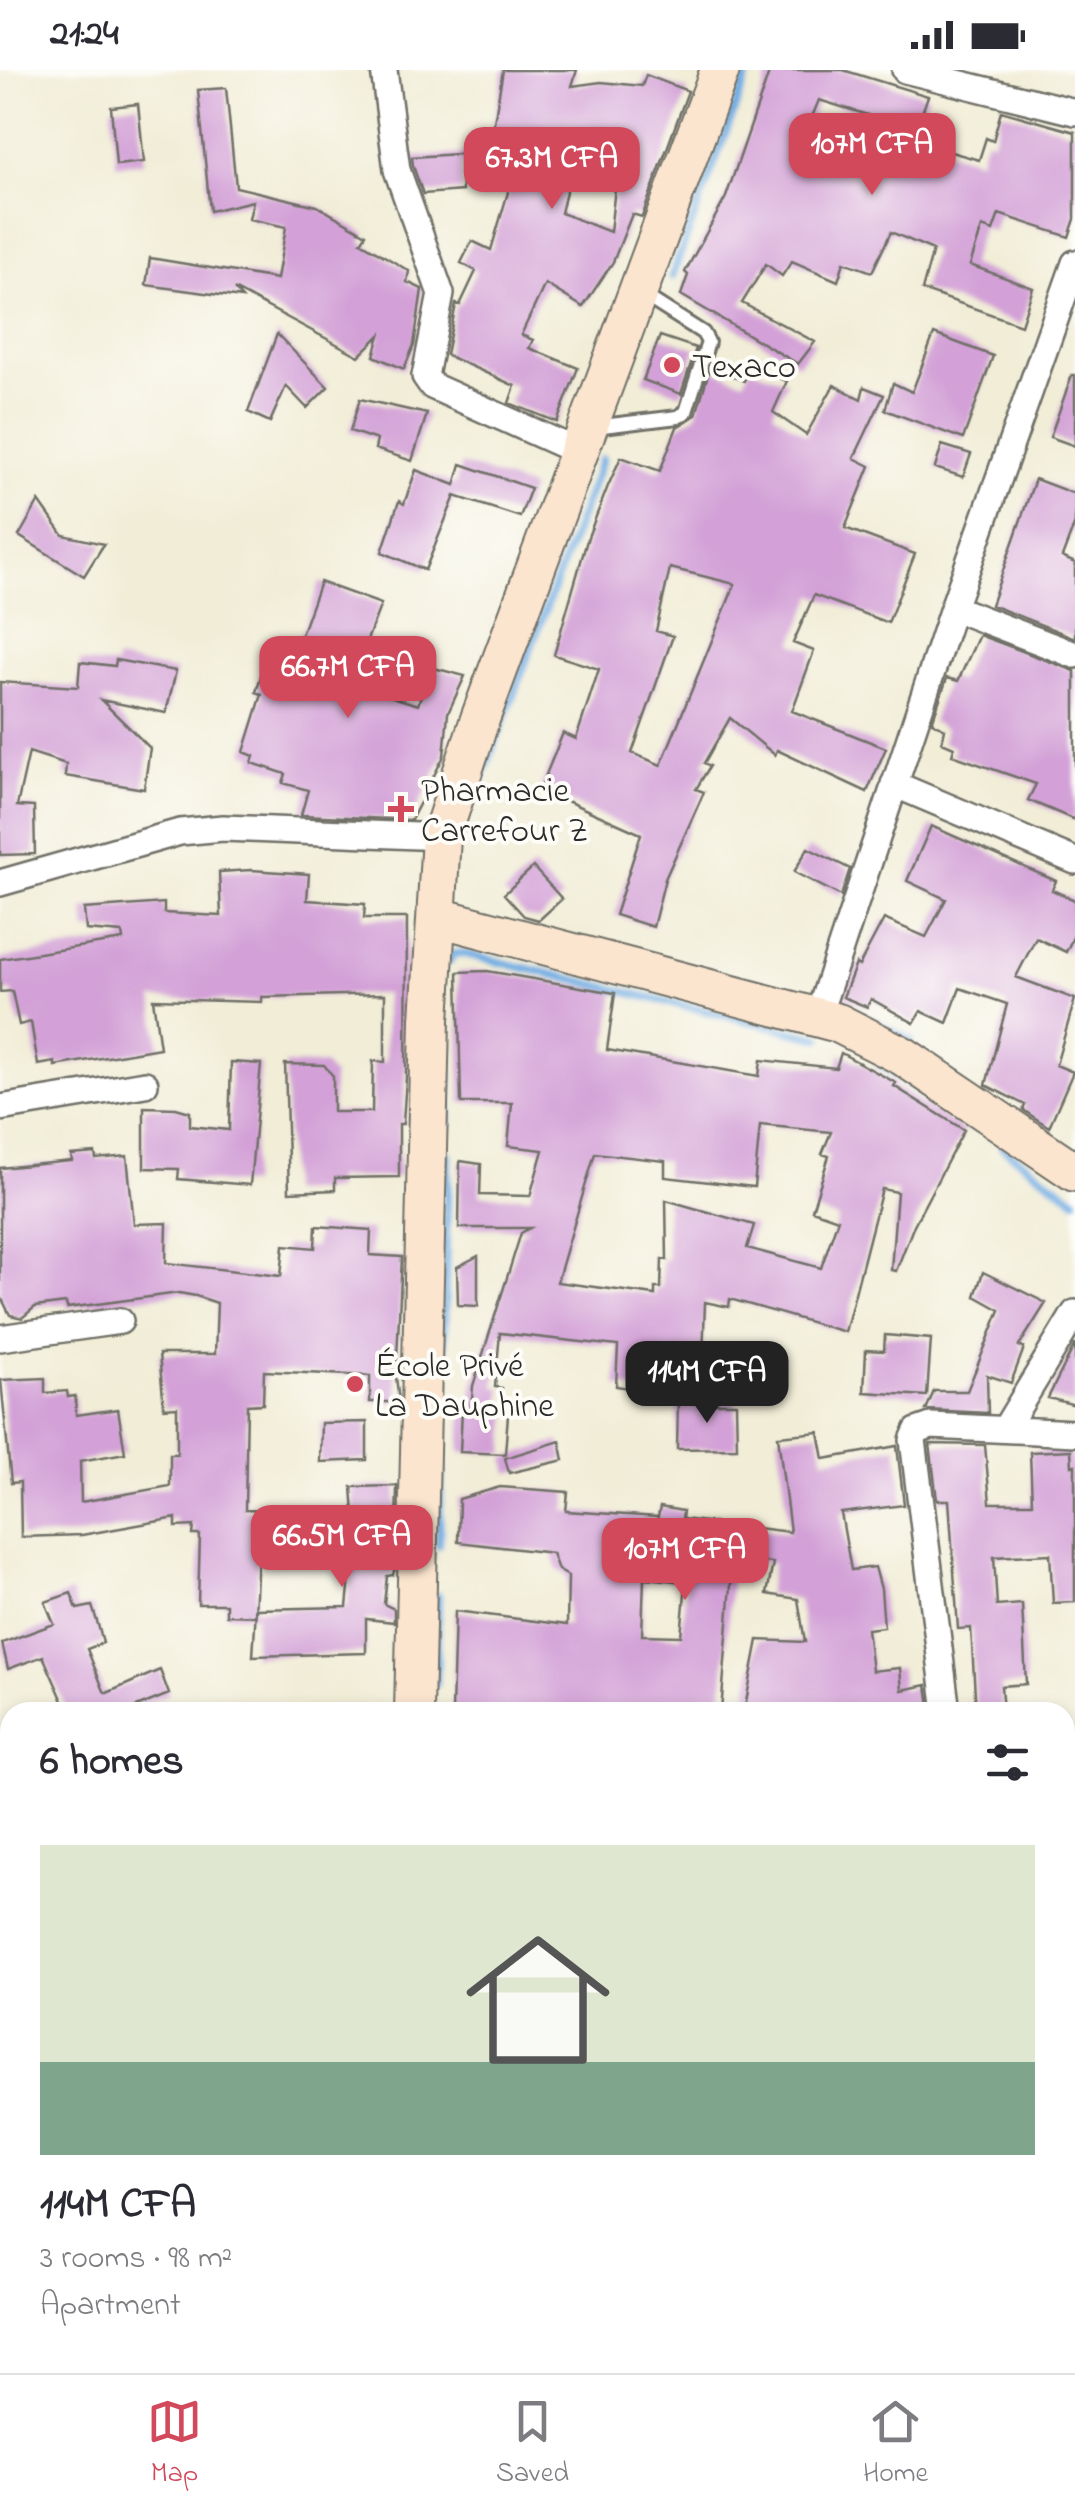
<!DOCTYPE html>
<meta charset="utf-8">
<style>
:root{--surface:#fff;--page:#f2f2f3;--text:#2b2b33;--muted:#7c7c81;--line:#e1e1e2;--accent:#d1495b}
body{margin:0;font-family:"Indie Flower",sans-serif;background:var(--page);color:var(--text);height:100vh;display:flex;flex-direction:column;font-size:38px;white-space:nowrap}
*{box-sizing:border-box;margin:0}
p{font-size:32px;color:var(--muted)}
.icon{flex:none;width:55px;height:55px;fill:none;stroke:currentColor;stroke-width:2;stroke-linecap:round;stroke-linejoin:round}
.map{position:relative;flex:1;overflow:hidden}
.drawer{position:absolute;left:0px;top:1632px;width:1075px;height:672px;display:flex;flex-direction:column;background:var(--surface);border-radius:30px 30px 0 0;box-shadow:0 5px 15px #0003}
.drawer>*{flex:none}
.price{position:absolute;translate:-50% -85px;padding:0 22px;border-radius:20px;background:var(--accent);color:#fff;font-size:32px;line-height:65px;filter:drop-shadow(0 2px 5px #0008)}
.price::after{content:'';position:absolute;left:50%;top:60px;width:30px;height:22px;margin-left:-15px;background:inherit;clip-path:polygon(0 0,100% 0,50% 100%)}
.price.selected{background:#222;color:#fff}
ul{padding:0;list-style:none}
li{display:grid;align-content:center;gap:20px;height:530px;padding:0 40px}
li span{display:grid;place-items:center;height:310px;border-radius:0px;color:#555}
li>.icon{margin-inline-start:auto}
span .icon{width:180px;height:180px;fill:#fffc;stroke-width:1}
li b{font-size:42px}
h2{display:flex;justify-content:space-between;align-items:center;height:120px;padding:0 40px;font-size:42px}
.status{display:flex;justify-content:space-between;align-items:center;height:70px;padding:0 50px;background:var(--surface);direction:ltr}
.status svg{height:28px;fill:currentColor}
.tab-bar{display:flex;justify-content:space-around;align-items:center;height:140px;border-top:2px solid var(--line);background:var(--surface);font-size:28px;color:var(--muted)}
.tab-bar a{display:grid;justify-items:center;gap:5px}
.tab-bar .selected{color:var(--accent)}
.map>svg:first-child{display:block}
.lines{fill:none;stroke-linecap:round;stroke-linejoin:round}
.stream{stroke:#72aee4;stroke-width:8}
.building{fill:#d3a1d7;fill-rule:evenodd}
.lane-casing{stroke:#706f67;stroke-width:18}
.street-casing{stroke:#706f67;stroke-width:30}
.secondary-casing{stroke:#706f67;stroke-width:42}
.lane{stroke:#fff;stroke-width:12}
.street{stroke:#fff;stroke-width:25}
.secondary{stroke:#fbe5cf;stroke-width:38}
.poi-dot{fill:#d1495b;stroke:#fdfcf7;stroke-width:4}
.labels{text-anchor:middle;stroke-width:8;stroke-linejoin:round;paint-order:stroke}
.poi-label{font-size:35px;fill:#2b2b2b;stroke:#fdfcf7;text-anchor:start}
</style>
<div class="status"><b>21:24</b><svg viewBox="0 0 49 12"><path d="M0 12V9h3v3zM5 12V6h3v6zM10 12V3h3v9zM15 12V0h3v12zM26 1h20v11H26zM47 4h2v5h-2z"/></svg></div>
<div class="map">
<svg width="1075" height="2303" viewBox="0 0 1075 2303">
<rect width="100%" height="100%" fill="#fdfcf7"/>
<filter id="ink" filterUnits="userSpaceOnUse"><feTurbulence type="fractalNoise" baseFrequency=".01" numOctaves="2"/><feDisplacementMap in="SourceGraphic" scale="20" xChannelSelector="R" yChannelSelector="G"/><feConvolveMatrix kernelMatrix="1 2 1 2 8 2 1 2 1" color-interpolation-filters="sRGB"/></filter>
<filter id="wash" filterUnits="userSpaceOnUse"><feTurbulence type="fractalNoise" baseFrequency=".0048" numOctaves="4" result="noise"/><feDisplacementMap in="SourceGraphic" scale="40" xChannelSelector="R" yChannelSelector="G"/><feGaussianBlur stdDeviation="2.25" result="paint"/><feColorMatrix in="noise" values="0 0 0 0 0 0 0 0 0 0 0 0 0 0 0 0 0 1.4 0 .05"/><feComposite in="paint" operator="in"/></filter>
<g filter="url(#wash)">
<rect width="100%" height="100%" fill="#f1edd7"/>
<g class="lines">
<!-- stream -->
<path class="stream" d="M 672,206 L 749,0
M 481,710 L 602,389
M 449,892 L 453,884 L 461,883 L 820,968
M 843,936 L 911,970
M 878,993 L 974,1057
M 448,1056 L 448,976
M 1002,1077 L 1075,1129
M 439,1475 L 448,1085
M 436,1614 L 438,1526
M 442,2295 L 442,2303"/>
</g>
<g id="blocks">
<!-- building -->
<path class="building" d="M 503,0 L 577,0 L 572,16 L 601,12 L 642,16 L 646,5 L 688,21 L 642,147 L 632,144 L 613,192 L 583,237 L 545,214 L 521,265 L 533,270 L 529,278 L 578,298 L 557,352 L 509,333 L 515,316 L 446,285 L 456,234 L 460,235 L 476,201 L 461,193 L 472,171 L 491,180 L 513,105 L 461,93 L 462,121 L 423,124 L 413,96 L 412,87 L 489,82 ZM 570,104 L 615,118 L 610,162 L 561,143 Z
M 770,0 L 843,0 L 928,26 L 912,71 L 979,90 L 986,68 L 993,71 L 1001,41 L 1075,62 L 1075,149 L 1069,167 L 999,144 L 993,161 L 982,157 L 970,195 L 1033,218 L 1021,255 L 922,220 L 933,180 L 891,162 L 872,202 L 844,192 L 838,211 L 792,191 L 782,206 L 766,194 L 742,233 L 815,272 L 798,294 L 681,225 L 688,205 L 685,202 L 726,127 ZM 819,30 L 868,45 L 852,85 L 804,66 Z
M 226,18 L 236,117 L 317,136 L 366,164 L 361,172 L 409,201 L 407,212 L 422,219 L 414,275 L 404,299 L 374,286 L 380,265 L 359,286 L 234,219 L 242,228 L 146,215 L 150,188 L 277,209 L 286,157 L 249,149 L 253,131 L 210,141 L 198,20 Z
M 138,34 L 144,92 L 116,95 L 111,37 Z
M 277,264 L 328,317 L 307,338 L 286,316 L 270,352 L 248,342 Z
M 934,264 L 993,286 L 963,369 L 885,340 L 893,313 L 912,322 Z
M 660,266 L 696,278 L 681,324 L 643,310 Z
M 710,298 L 744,311 L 750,298 L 787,311 L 773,342 L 806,365 L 834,315 L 861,329 L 864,317 L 884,325 L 854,388 L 870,396 L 845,458 L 915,484 L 888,553 L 814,525 L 793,573 L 814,581 L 792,641 L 886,678 L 867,722 L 777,680 L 775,685 L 730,648 L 704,693 L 710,696 L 696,719 L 704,722 L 665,809 L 653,857 L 615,845 L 641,764 L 540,719 L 563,663 L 576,669 L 599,599 L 554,585 L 588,467 L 608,416 L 621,387 L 660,401 L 677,357 L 696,345 ZM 670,498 L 735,514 L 661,695 L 632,683 L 673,566 L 656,561 Z
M 1072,305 L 1075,305 L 1075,376 L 1050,367 Z
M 360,329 L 427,344 L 412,391 L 375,379 L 377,370 L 350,361 Z
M 942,375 L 971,384 L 963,407 L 935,398 Z
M 461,394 L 531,418 L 520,447 L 455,426 L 425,500 L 382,482 L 399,431 L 404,434 L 416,400 L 455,415 Z
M 1035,409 L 1075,424 L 1075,453 L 1062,487 L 1075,493 L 1075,568 L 991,535 Z
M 39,431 L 63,465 L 104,474 L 84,506 L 19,466 Z
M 320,512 L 381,534 L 350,614 L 418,635 L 430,597 L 465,606 L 448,643 L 444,686 L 411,750 L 301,745 L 308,720 L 283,713 L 286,704 L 252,693 L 254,686 L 244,682 L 262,624 L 256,622 L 265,593 L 288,601 Z
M 979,565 L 1075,601 L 1075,750 L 1028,730 L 1036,714 L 952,685 L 954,677 L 942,672 L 945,659 L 932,652 L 947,608 L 958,611 Z
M 116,590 L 176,601 L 166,643 L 101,630 L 150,678 L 144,719 L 65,706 L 66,694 L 29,682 L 17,736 L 34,737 L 35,784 L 0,785 L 0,612 L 78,617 L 80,592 L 115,596 Z
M 931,756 L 1056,811 L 1052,820 L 1075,830 L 1075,863 L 1066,882 L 1036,868 L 1016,907 L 1075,929 L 1056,995 L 1073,1002 L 1049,1057 L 1023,1040 L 1025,1035 L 986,1015 L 1007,934 L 960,918 L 947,953 L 921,941 L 914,953 L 871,929 L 867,937 L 843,927 L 856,894 L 859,896 L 884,849 L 926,867 L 946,829 L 907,811 Z
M 808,778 L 850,799 L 841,826 L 794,802 Z
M 533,797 L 562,829 L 539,850 L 524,846 L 504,824 Z
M 251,800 L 309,804 L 307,830 L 365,834 L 364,848 L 407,848 L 406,1008 L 403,1054 L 399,1054 L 399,1107 L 335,1108 L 335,1120 L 289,1122 L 285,994 L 324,995 L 333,1006 L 333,1042 L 372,1042 L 373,991 L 385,992 L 385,924 L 262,927 L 262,932 L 153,929 L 160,978 L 55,996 L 55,992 L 38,995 L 31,952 L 19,955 L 12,921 L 0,922 L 0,889 L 123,870 L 122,863 L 86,860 L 84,839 L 164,833 L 164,843 L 221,846 L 219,802 Z
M 487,901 L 615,923 L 607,980 L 759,1006 L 761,990 L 836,998 L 841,983 L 896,1013 L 894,1016 L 964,1060 L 914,1155 L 896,1201 L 891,1200 L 897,1122 L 882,1119 L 845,1262 L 730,1229 L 729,1237 L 705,1232 L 703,1288 L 673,1286 L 667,1324 L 616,1316 L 618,1276 L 500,1263 L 495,1317 L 502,1318 L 500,1343 L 508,1344 L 505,1384 L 460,1382 L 462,1340 L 471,1340 L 473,1316 L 521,1163 L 530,1158 L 459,1158 L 460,1091 L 481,1094 L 480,1125 L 530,1126 L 543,1080 L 508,1076 L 512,1033 L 461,1033 L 458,902 ZM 760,1055 L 831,1062 L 822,1084 L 829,1086 L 812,1140 L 838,1149 L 821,1198 L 747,1178 L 754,1155 L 666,1130 L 667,1190 L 662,1189 L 661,1218 L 655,1218 L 655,1225 L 557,1212 L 595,1083 L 665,1091 L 665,1107 L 754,1117 Z
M 231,992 L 261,994 L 250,1115 L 178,1109 L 179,1099 L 144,1098 L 144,1037 L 176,1038 L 190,1042 L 190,1056 L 229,1060 Z
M 95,1083 L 96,1089 L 127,1086 L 134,1154 L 167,1153 L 166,1193 L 281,1206 L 284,1175 L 315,1178 L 316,1156 L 371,1160 L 370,1185 L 402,1187 L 396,1307 L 399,1332 L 370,1332 L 370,1306 L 264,1301 L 263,1334 L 247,1335 L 245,1440 L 270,1441 L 270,1462 L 259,1462 L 255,1546 L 226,1545 L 226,1534 L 198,1534 L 200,1465 L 193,1465 L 194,1456 L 176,1457 L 176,1448 L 82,1465 L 21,1467 L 20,1412 L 11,1413 L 1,1310 L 45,1308 L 45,1323 L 67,1321 L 68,1327 L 75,1326 L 76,1345 L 118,1339 L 125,1383 L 80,1391 L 81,1432 L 170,1416 L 170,1384 L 177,1384 L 177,1337 L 164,1338 L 159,1284 L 215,1284 L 217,1233 L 196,1226 L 179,1223 L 67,1238 L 66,1233 L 35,1237 L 22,1248 L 10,1245 L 0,1225 L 0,1098 L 72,1091 L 71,1085 Z
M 478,1186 L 478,1236 L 458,1235 L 457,1197 Z
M 983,1202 L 1046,1233 L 1019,1276 L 1024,1278 L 1011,1313 L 987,1305 L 988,1343 L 926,1340 L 934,1321 L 967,1321 L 1000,1240 L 975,1226 Z
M 885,1265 L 931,1269 L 927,1326 L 864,1322 L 866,1280 L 884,1281 Z
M 1075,1274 L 1075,1335 L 1048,1328 Z
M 678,1333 L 736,1333 L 737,1378 L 677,1379 Z
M 367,1352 L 367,1390 L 320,1392 L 321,1353 Z
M 819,1362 L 824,1389 L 897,1376 L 904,1435 L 841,1443 L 851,1500 L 875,1497 L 881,1519 L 884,1557 L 867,1559 L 872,1601 L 900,1598 L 902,1620 L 927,1615 L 931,1642 L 744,1642 L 758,1570 L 805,1572 L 798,1529 L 767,1524 L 773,1493 L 733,1489 L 721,1642 L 452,1642 L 455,1541 L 567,1555 L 568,1506 L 558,1500 L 552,1483 L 458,1472 L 459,1429 L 500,1417 L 568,1422 L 566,1441 L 658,1447 L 660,1437 L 683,1441 L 682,1449 L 790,1462 L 778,1366 ZM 644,1508 L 686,1512 L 681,1566 L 642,1565 Z
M 560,1371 L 564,1390 L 509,1403 L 505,1388 Z
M 930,1374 L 985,1375 L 990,1433 L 1032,1433 L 1030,1382 L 1071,1380 L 1072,1396 L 1075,1395 L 1075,1532 L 1053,1533 L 1050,1484 L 994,1487 L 997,1536 L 1022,1534 L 1026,1614 L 1001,1616 L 1003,1642 L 976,1642 L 971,1558 L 958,1559 L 949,1430 L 937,1430 Z
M 397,1416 L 395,1497 L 393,1505 L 387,1506 L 384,1534 L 394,1539 L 394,1552 L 366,1549 L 366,1583 L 253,1586 L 256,1539 L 347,1537 L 355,1458 L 352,1417 Z
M 71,1523 L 77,1539 L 92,1536 L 97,1551 L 103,1573 L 87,1579 L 104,1621 L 107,1623 L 160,1600 L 169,1624 L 124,1642 L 62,1642 L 67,1640 L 43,1586 L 8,1599 L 2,1573 L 54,1554 L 45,1532 Z"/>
</g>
</g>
<g filter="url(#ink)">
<use href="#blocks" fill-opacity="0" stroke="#706f67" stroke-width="2.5"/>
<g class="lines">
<!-- lane casing -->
<g class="lane-casing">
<path id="lane" d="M 594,357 L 678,347 L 686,342 L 708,272 L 703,263 L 642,224"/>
</g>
<!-- street casing -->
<g class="street-casing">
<path id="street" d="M 384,0 L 397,100 L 441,224 L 425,306 L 432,316 L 581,383
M 905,0 L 1075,42
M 953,538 L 1075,585
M 894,714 L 1075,791
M 0,813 L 180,762 L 223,758 L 441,767
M 818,946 L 953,538 L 1075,193
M 0,1038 L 145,1014
M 0,1268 L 120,1251
M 1005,1359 L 1075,1243
M 947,1642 L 913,1370 L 917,1361 L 931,1356 L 1075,1363
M 0,1684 L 10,1685
M 1065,1744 L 1075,1744
M 1065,2069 L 1075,2055
M 970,2295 L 981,2303
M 157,2303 L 160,2295
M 874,2303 L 877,2295"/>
</g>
<!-- secondary casing -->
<g class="secondary-casing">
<path id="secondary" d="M 438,847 L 838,953 L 903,986 L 1075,1102
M 414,1642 L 430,950 L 441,767 L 480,649 L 720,0
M 416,2303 L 417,2295"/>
</g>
<!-- lane -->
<use href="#lane" class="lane"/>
<!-- street -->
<use href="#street" class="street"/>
<!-- secondary -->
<use href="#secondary" class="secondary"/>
</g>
</g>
<!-- markers -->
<g class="poi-dot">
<circle cx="672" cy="295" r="10"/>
<path d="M396 724h10v10h10v10h-10v10h-10v-10h-10v-10h10z"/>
<circle cx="355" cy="1314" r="10"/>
</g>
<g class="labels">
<!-- poi labels -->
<g class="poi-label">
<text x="692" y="307">Texaco</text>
<text x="421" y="731">Pharmacie<tspan x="421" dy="40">Carrefour Z</tspan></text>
<text x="375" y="1306">École Privé<tspan x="375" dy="40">La Dauphine</tspan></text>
</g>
</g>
</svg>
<b class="price" style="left:872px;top:128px">107M CFA</b>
<b class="price" style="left:552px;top:142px">67.3M CFA</b>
<b class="price" style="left:348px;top:651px">66.7M CFA</b>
<b class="price selected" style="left:707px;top:1356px">114M CFA</b>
<b class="price" style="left:342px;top:1520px">66.5M CFA</b>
<b class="price" style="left:685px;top:1533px">107M CFA</b>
<section class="drawer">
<h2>6 homes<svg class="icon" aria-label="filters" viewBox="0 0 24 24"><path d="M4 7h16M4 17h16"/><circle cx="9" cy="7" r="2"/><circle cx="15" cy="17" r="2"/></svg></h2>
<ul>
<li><span style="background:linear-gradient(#dfe7d0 70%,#7fa58c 0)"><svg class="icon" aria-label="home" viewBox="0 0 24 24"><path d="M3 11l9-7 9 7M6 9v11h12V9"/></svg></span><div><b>114M CFA</b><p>3 rooms · 98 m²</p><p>Apartment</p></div></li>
</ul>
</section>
</div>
<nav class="tab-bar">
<a class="selected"><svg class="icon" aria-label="map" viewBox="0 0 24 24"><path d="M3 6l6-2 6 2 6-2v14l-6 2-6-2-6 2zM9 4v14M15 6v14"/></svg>Map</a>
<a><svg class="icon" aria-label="saved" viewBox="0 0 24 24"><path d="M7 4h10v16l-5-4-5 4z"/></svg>Saved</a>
<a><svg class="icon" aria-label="home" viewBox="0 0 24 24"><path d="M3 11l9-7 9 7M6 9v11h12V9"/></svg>Home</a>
</nav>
